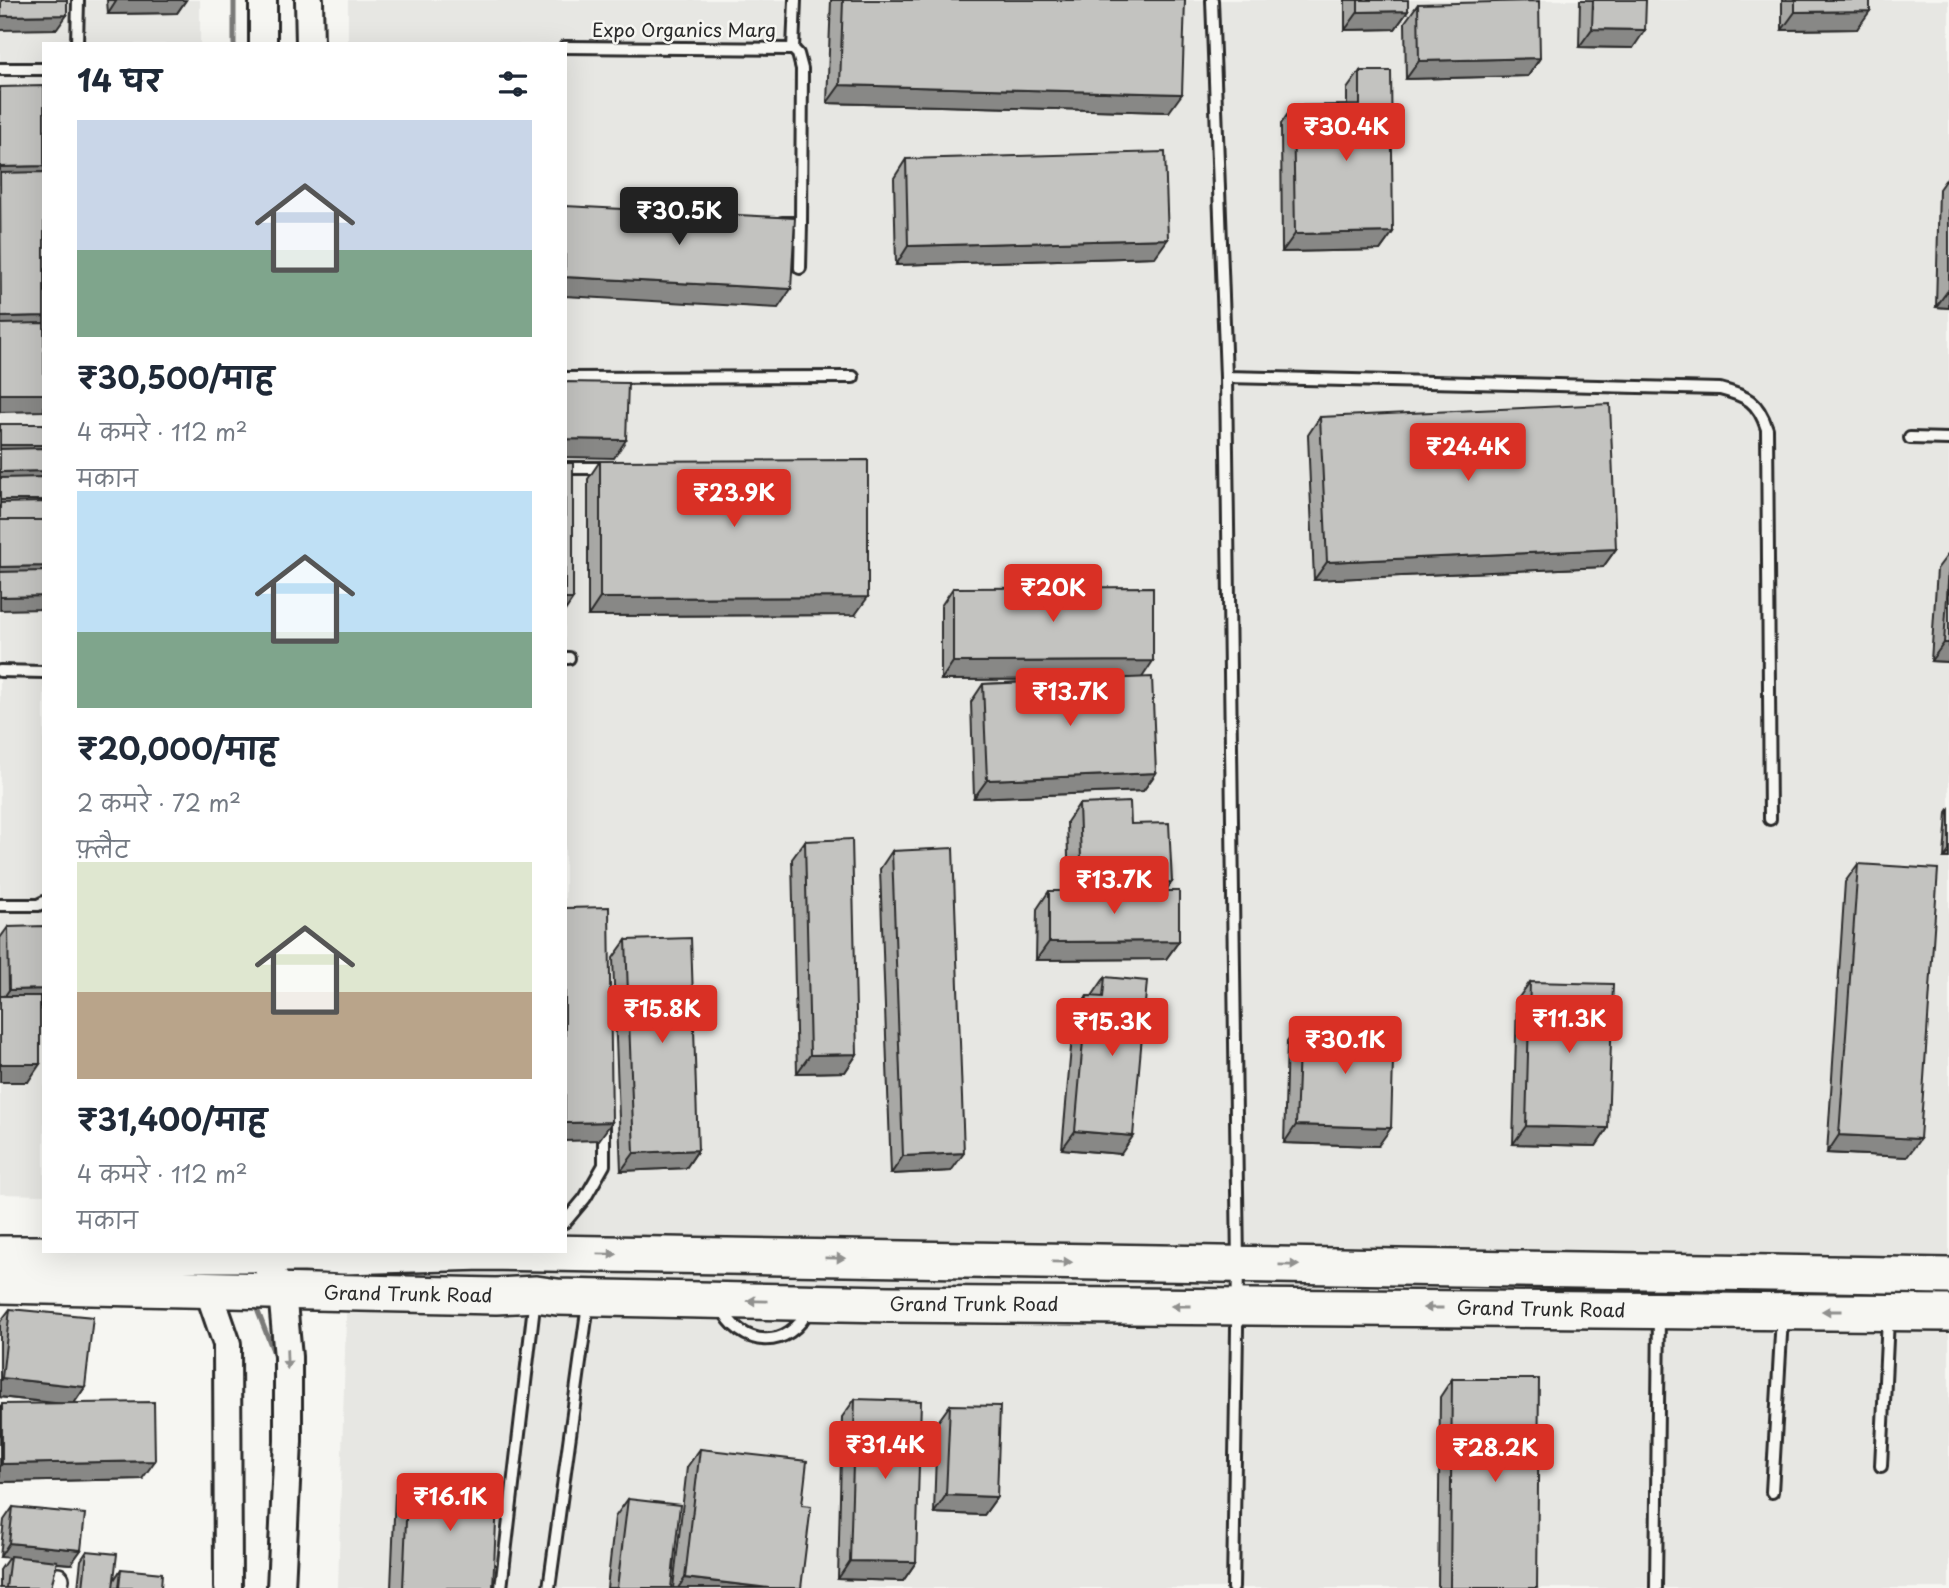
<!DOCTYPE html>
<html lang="hi">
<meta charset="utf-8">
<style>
:root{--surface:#fff;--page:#f2f2f3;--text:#1f2937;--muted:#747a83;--accent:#d93025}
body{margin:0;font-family:"Playpen Sans","Playpen Sans Deva",sans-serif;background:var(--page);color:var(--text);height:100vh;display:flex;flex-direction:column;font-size:26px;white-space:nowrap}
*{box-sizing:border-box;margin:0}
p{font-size:23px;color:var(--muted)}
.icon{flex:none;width:38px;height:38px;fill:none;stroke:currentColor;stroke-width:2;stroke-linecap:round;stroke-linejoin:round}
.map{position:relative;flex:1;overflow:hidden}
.side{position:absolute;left:42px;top:42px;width:525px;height:1211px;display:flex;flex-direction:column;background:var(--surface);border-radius:0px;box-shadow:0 7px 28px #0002}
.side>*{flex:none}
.price{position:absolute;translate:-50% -60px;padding:0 16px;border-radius:7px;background:var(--accent);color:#fff;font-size:23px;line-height:46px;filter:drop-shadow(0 2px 4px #0008)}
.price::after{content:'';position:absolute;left:50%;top:42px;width:21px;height:16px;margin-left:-10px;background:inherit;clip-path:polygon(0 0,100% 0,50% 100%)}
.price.current{background:#222;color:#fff}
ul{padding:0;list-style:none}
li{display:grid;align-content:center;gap:14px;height:371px;padding:0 35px}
li span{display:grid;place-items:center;height:217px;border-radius:0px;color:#555}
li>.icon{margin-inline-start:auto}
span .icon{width:126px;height:126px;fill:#fffc;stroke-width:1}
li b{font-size:30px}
h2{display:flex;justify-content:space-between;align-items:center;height:84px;padding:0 35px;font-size:30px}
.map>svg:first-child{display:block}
.built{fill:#e7e7e3}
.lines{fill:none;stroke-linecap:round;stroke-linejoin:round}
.stream{stroke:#7a7a78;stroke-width:5}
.service-casing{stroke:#2b2b2b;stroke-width:16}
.minor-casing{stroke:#2b2b2b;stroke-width:26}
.tertiary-casing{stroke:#2b2b2b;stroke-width:32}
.trunk-casing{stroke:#2b2b2b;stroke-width:40}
.service{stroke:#f6f6f2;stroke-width:10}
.minor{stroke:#f6f6f2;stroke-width:21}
.tertiary{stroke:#f6f6f2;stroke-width:26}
.trunk{stroke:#f6f6f2;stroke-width:35}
.wall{fill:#a8a8a5;stroke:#2b2b2b;stroke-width:2}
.shaded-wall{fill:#888886;stroke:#2b2b2b;stroke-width:2}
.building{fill:#c3c3c0;stroke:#2b2b2b;stroke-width:2}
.oneway{fill:#90908e}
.labels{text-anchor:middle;stroke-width:5;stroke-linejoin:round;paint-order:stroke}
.street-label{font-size:19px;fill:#2b2b2b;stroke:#f6f6f2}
</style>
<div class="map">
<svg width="1949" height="1588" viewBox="0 0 1949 1588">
<rect width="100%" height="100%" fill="#f6f6f2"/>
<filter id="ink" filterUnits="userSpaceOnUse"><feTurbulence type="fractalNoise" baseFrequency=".0143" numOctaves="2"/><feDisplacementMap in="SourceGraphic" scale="14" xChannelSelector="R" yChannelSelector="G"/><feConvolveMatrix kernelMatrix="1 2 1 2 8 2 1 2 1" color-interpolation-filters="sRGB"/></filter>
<g filter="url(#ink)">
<!-- built -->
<path class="built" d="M 0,0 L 200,0 L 200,44 L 44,44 L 44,1195 L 0,1194 Z
M 348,0 L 1949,0 L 1949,1588 L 338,1588 L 348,1251 L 565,1251 L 565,44 L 348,44 Z"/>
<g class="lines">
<!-- stream -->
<path class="stream" d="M 234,0 L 234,44
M 255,1304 L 277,1361
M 268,1588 L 275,1433"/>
<!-- service casing -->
<g class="service-casing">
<path id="service" d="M 1212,0 L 1226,377 L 1238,1264 L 1233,1588
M 77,44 L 78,0
M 565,47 L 793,49 L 798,54 L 802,69 L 801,223 L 782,223
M 793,49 L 795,0
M 0,69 L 44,69
M 800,268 L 801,223
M 1226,377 L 1720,389 C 1747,396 1758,401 1767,429 L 1770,819
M 565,378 L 853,377
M 1910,438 L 1949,439
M 565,468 L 608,468
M 565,658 L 569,658
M 0,671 L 44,672
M 0,905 L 38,905 L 44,902
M 565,1222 L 585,1198 L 604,1165 L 604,1121
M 721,1306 C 740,1349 790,1351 809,1308
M 1881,1466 L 1888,1318
M 1772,1492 L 1782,1317
M 501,1588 L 535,1297
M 549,1588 L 588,1304
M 1656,1588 L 1659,1314"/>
</g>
<!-- minor casing -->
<g class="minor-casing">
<path id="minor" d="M 56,1588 L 58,1579"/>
</g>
<!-- tertiary casing -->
<g class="tertiary-casing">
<path id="tertiary" d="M 309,0 L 310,44
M 263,44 L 263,0
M 258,1251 L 282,1291 L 288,1357 L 288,1441 L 281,1588
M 208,1289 L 227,1344 L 228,1588"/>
</g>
<!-- trunk casing -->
<g class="trunk-casing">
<path id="trunk" d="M 0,1254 L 305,1254 L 343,1256 L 484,1252 L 1949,1276
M 0,1285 L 496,1296 L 536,1294 L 557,1297 L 890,1304 L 1949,1313"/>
</g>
<!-- service -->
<use href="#service" class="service"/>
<!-- minor -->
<use href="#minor" class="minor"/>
<!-- tertiary -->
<use href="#tertiary" class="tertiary"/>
<!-- trunk -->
<use href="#trunk" class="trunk"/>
</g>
<!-- wall -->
<path class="wall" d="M 107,0 L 186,0 L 177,13 L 108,14 Z
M 831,0 L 1185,0 L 1169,112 L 827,103 Z
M 1345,0 L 1408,0 L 1408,11 L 1395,29 L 1345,30 Z
M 1580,0 L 1646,0 L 1633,48 L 1579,47 Z
M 1782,0 L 1870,0 L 1857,29 L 1782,30 Z
M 1418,4 L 1540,58 L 1528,76 L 1406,79 L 1405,22 Z
M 1360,71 L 1393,232 L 1380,250 L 1282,252 L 1281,124 L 1293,106 L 1347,105 L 1347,89 Z
M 906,159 L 1155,257 L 896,265 L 894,178 Z
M 1949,175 L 1949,308 L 1936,307 L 1939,189 Z
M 1320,417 L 1616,549 L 1603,567 L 1314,580 L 1308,435 Z
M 600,461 L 855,615 L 588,616 L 588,479 Z
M 1949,553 L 1949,662 L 1931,661 L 1937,569 Z
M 953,588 L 1142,677 L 1156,773 L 1143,791 L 974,798 L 971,702 L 983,684 L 1094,679 L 941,680 L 941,606 Z
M 1079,804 L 1131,824 L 1165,891 L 1179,941 L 1166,959 L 1036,960 L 1037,909 L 1049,891 L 1069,891 L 1067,822 Z
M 1949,809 L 1949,858 L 1944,858 L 1947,812 Z
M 805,841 L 857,1054 L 845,1072 L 797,1073 L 792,859 Z
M 892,851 L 951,1171 L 891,1174 L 880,869 Z
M 1858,864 L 1907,1157 L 1827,1153 L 1845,882 Z
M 8,927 L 40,1003 L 28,1082 L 0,1082 L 0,938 Z
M 626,940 L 698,1150 L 686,1168 L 621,1171 L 613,958 Z
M 1105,977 L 1121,1154 L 1062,1149 L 1074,1014 L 1087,996 L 1092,996 Z
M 1530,982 L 1608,1128 L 1596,1146 L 1513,1144 L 1517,1000 Z
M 1300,1024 L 1378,1146 L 1284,1143 L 1287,1042 Z
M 10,1309 L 85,1387 L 73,1404 L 142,1479 L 0,1482 L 0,1407 L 2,1404 L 62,1404 L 0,1397 L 0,1322 Z
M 1452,1379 L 1537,1588 L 1438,1588 L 1440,1397 Z
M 855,1399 L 916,1562 L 903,1581 L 838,1579 L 842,1417 Z
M 950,1405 L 997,1497 L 984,1515 L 934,1513 L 937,1423 Z
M 700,1449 L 802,1505 L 801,1588 L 673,1588 L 687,1467 Z
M 408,1476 L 493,1588 L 391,1588 L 395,1494 Z
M 628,1499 L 671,1588 L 607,1588 L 615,1517 Z
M 13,1507 L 71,1564 L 56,1563 L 51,1588 L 0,1588 L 0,1570 L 9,1557 L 0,1557 L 4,1520 Z
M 87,1551 L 114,1580 L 121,1569 L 161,1588 L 78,1588 L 81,1560 Z"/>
<!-- shaded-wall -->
<path class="shaded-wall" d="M 117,0 L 186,0 L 177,13 L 108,14 Z
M 1408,11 L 1395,29 L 1345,30 L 1358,12 Z
M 1870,11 L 1857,29 L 1782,30 L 1795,12 Z
M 67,15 L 57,29 L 0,30 L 0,18 L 1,16 Z
M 1592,29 L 1645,30 L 1633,48 L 1579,47 Z
M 1540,58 L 1528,76 L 1406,79 L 1419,61 Z
M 840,85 L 1182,94 L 1169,112 L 827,103 Z
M 44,166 L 44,184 L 0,184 L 0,167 Z
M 1393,232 L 1380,250 L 1282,252 L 1295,234 Z
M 1168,239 L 1155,257 L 896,265 L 908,246 Z
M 565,277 L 791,289 L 778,308 L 565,296 Z
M 1949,289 L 1949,308 L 1936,307 Z
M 44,316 L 44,334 L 0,335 L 1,317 Z
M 0,394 L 44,394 L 44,411 L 0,412 Z
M 565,439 L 626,440 L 614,458 L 565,457 Z
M 0,445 L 44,445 L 44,458 L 0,459 Z
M 44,471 L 44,485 L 0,485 L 0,472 Z
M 0,500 L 44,500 L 44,509 L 0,509 Z
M 1616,549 L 1603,567 L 1314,580 L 1327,562 Z
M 44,566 L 44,579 L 0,580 L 0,567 Z
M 44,596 L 44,609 L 0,610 L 0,597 Z
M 868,597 L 855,615 L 588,616 L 600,598 Z
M 565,599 L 573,599 L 565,611 Z
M 1944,643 L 1949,643 L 1949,662 L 1931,661 Z
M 1153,661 L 1141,679 L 941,680 L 953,662 Z
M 1156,773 L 1143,791 L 974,798 L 987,780 Z
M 1949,851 L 1949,858 L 1944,858 Z
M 1172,882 L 1159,900 L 1070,904 L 1082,886 Z
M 1179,941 L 1166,959 L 1036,960 L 1049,942 Z
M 44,989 L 44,1003 L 0,1003 L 9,990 Z
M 857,1054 L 845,1072 L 797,1073 L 810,1055 Z
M 0,1064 L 40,1064 L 28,1082 L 0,1082 Z
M 612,1122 L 599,1140 L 565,1141 L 565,1123 Z
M 1296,1125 L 1391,1128 L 1378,1146 L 1284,1143 Z
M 1526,1126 L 1608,1128 L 1596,1146 L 1513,1144 Z
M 1075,1131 L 1133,1136 L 1121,1154 L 1062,1149 Z
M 1839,1135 L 1920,1139 L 1907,1157 L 1827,1153 Z
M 698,1150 L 686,1168 L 621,1171 L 634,1153 Z
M 964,1153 L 951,1171 L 891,1174 L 903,1156 Z
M 2,1378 L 85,1387 L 73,1405 L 0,1397 L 0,1381 Z
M 155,1461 L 142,1479 L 0,1482 L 0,1467 L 2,1464 Z
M 946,1495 L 997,1497 L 984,1515 L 934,1513 Z
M 9,1543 L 81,1550 L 71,1564 L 0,1557 Z
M 850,1561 L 916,1562 L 903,1581 L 838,1579 Z
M 685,1578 L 769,1588 L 678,1588 Z"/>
<!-- building -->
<path class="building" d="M 1,0 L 67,0 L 67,15 L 1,16 Z
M 843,0 L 1185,0 L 1182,94 L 840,85 Z
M 1358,0 L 1408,0 L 1408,11 L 1358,12 Z
M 1593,0 L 1646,0 L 1645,30 L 1592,29 Z
M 1795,0 L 1870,0 L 1870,11 L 1795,12 Z
M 1539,1 L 1540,58 L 1419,61 L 1418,4 Z
M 1360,71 L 1391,71 L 1393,232 L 1295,234 L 1293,106 L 1360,105 Z
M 44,86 L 44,166 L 0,167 L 0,87 Z
M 1165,152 L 1168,239 L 908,246 L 906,159 Z
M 44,172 L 44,316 L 1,317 L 0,173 Z
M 565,206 L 795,218 L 791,289 L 565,277 Z
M 44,323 L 44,394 L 0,394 L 0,324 Z
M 565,382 L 628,383 L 626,440 L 565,439 Z
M 1610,404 L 1616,549 L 1327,562 L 1320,417 Z
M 0,424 L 44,424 L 44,445 L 0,445 Z
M 44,448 L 44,471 L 0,472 L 0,449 Z
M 868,460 L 868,597 L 600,598 L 600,461 Z
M 565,463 L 573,463 L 573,599 L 565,599 Z
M 44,477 L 44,500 L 0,500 L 0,478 Z
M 44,502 L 44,520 L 0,520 L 0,503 Z
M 0,520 L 44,520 L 44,566 L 0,567 Z
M 1949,566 L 1949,643 L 1944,643 Z
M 44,571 L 44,596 L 0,597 L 0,572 Z
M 1153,587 L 1153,661 L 953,662 L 953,588 Z
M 1152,677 L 1156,773 L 987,780 L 983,684 Z
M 1130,802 L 1131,824 L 1169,823 L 1172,882 L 1082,886 L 1079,804 Z
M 852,839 L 857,1054 L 810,1055 L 805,841 Z
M 953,848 L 964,1153 L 903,1156 L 892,851 Z
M 1858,864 L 1938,869 L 1920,1139 L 1839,1135 Z
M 1049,891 L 1179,891 L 1179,941 L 1049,942 Z
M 609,907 L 612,1122 L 565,1123 L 565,908 Z
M 44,926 L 44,989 L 9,990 L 8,927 Z
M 691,938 L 698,1150 L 634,1153 L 626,940 Z
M 1105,977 L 1147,981 L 1133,1136 L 1075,1131 L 1087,996 L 1103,997 Z
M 1530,982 L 1613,984 L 1608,1128 L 1526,1126 Z
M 0,996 L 40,996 L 40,1064 L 0,1064 Z
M 1300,1024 L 1394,1027 L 1391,1128 L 1296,1125 Z
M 10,1309 L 93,1317 L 85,1387 L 2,1378 Z
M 1452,1379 L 1539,1379 L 1537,1588 L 1450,1588 Z
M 855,1399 L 921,1401 L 916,1562 L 850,1561 Z
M 154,1402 L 155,1461 L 2,1464 L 2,1404 Z
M 950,1405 L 1000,1406 L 997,1497 L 946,1495 Z
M 700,1449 L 807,1461 L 802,1505 L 811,1506 L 801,1588 L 769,1588 L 685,1578 Z
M 408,1476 L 498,1479 L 493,1588 L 403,1588 Z
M 628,1499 L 680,1505 L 671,1588 L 617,1588 Z
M 13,1507 L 85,1514 L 81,1550 L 9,1543 Z
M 87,1551 L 117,1554 L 113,1588 L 83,1588 Z
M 10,1556 L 57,1561 L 51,1588 L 6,1588 Z
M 121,1569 L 162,1573 L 161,1588 L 119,1588 Z"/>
<!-- one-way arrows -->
<defs><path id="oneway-solid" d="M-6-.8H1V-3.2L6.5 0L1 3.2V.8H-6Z" transform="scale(1.75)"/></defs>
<g class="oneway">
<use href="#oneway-solid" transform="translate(607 1254) rotate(1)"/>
<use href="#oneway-solid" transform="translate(835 1258) rotate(1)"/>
<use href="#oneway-solid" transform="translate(1062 1262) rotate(1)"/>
<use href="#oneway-solid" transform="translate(1289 1265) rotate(1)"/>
<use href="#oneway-solid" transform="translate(757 1301) rotate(-179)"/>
<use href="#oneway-solid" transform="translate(1181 1306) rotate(-180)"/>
<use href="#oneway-solid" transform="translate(1433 1308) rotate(-180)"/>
<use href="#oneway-solid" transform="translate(1832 1311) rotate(-180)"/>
<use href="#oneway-solid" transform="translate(287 1359) rotate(88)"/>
</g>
</g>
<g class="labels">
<!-- street labels -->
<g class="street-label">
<text x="684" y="37">Expo Organics Marg</text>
<text transform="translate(408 1294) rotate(1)" y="7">Grand Trunk Road</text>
<text x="974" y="1311">Grand Trunk Road</text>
<text transform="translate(1541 1309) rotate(1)" y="7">Grand Trunk Road</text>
</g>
</g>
</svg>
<b class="price" style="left:1346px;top:163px">₹30.4K</b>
<b class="price current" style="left:679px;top:247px">₹30.5K</b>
<b class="price" style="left:1468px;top:483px">₹24.4K</b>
<b class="price" style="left:734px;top:529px">₹23.9K</b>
<b class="price" style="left:1053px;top:624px">₹20K</b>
<b class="price" style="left:1070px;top:728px">₹13.7K</b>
<b class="price" style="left:1114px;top:916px">₹13.7K</b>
<b class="price" style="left:662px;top:1045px">₹15.8K</b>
<b class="price" style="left:1569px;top:1055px">₹11.3K</b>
<b class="price" style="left:1112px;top:1058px">₹15.3K</b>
<b class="price" style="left:1345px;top:1076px">₹30.1K</b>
<b class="price" style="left:885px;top:1481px">₹31.4K</b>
<b class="price" style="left:1495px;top:1484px">₹28.2K</b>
<b class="price" style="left:450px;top:1533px">₹16.1K</b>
<section class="side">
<h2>14 घर<svg class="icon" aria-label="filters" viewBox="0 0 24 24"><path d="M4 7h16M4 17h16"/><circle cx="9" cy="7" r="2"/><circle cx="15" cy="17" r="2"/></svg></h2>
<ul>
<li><span style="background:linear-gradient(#c9d6e8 60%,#7fa58c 0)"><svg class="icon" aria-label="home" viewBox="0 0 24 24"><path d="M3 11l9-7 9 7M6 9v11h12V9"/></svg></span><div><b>₹30,500/माह</b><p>4 कमरे · 112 m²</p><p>मकान</p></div></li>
<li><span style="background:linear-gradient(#bfe0f5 65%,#7fa58c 0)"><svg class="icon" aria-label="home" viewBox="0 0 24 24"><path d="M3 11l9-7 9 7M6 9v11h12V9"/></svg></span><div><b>₹20,000/माह</b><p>2 कमरे · 72 m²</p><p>फ़्लैट</p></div></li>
<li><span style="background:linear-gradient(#dfe7d0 60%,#b9a48a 0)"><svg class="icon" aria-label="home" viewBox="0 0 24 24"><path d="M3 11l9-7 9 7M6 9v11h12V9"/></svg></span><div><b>₹31,400/माह</b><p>4 कमरे · 112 m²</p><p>मकान</p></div></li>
</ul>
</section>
</div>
